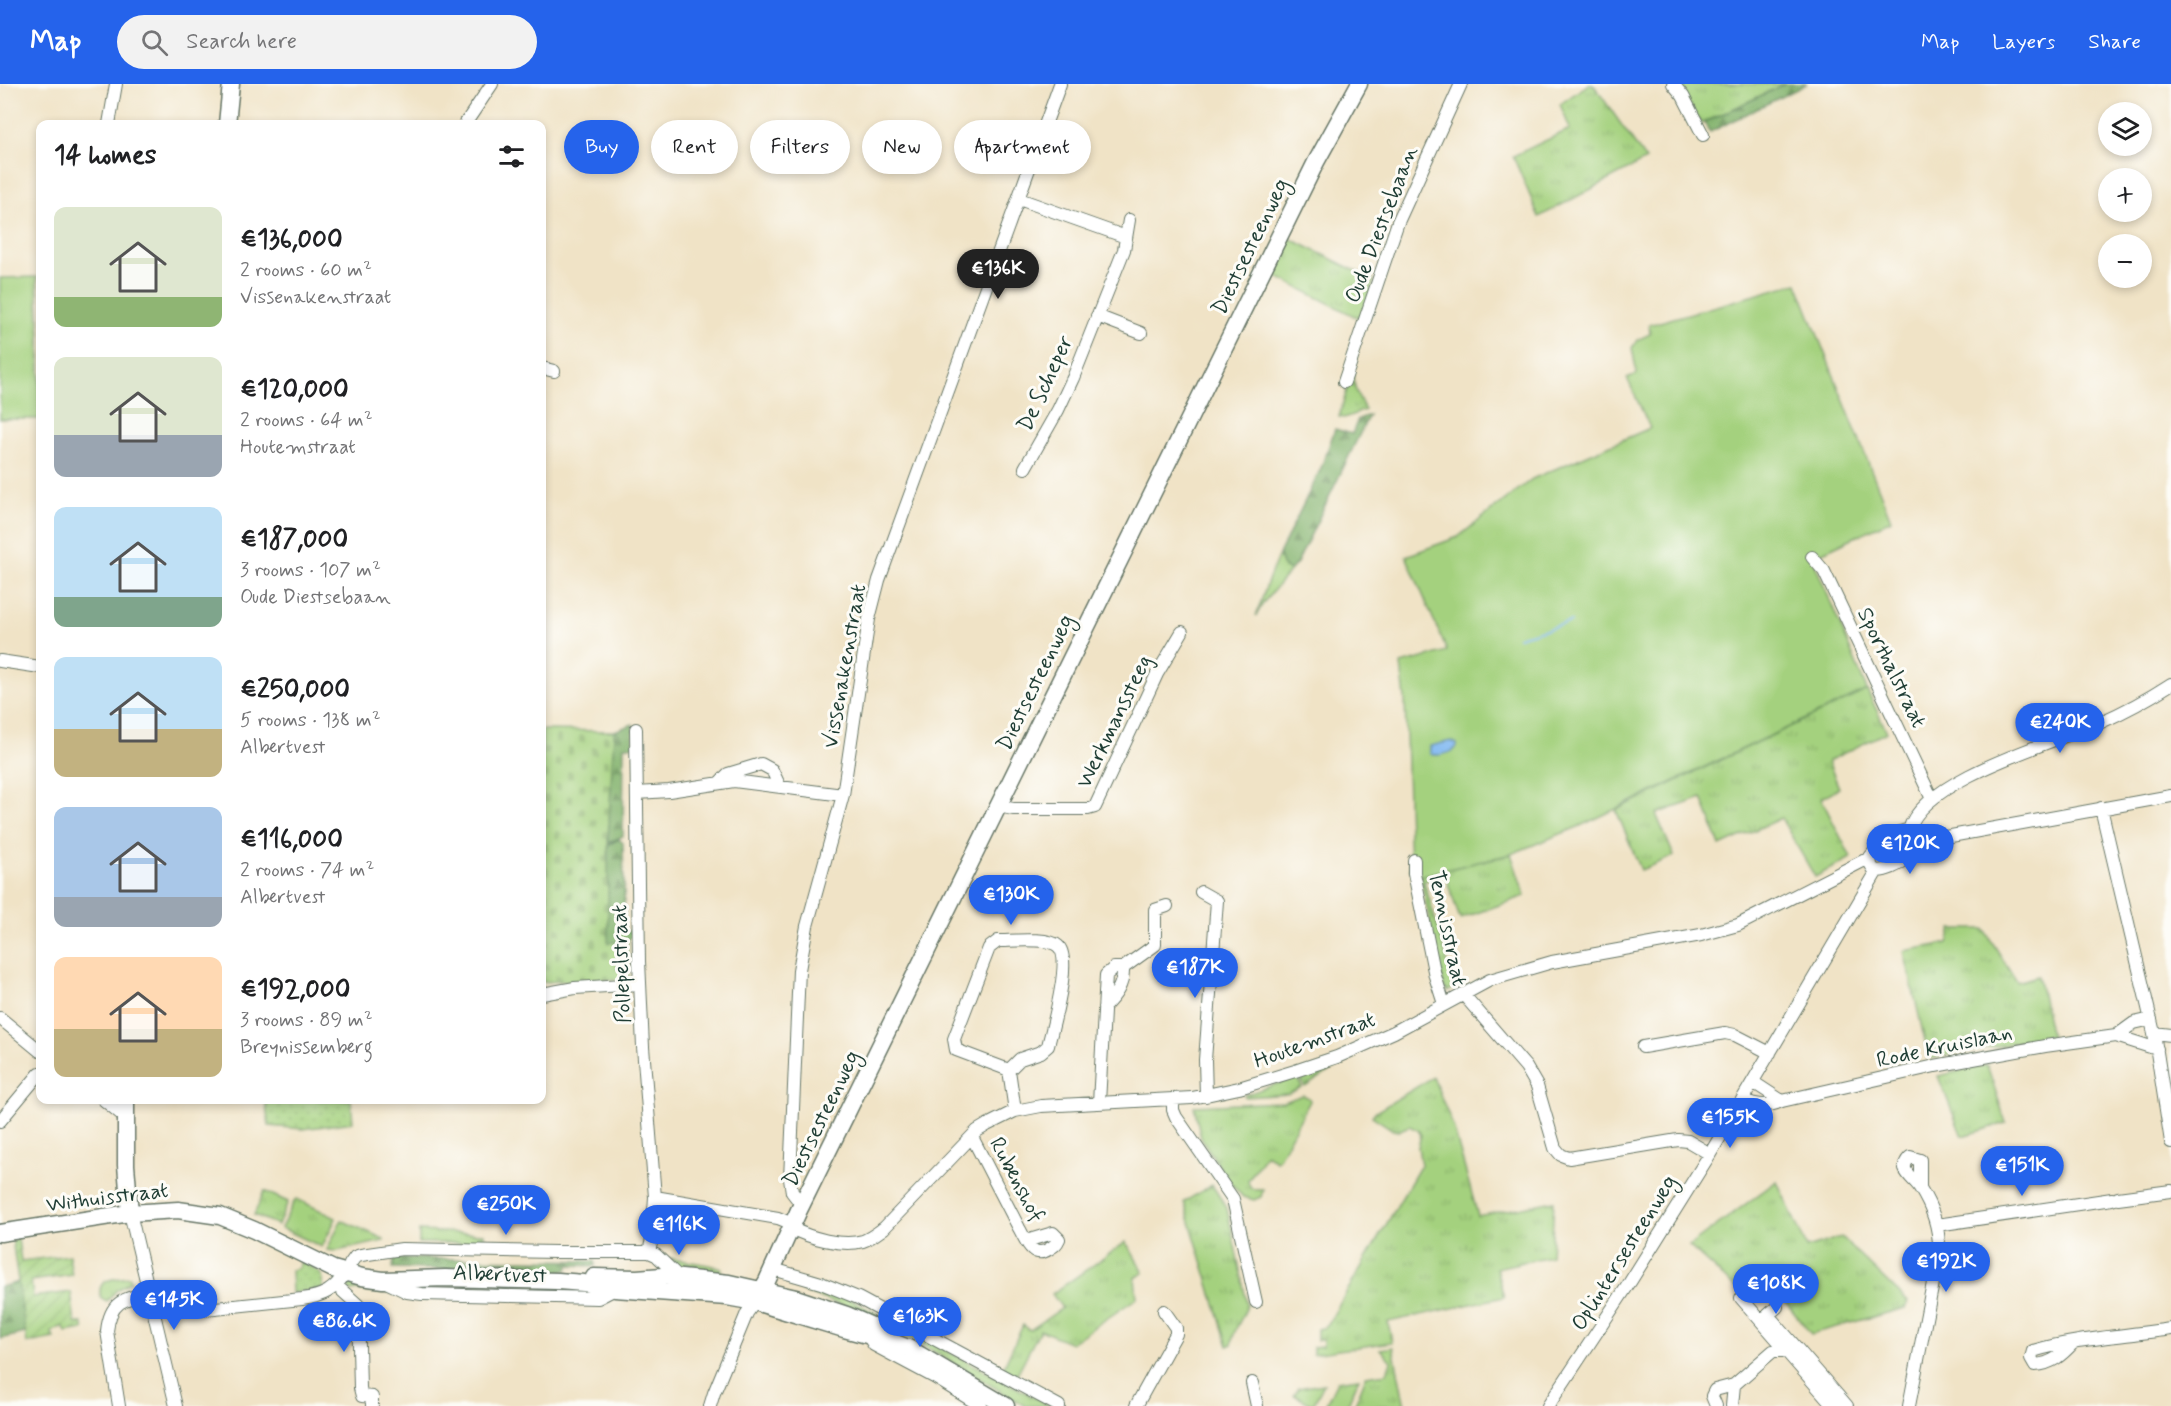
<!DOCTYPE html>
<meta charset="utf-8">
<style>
:root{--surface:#fff;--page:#f2f2f2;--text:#202124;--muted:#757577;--accent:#2563eb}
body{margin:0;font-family:Mynerve,sans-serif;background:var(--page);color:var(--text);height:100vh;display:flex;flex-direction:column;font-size:22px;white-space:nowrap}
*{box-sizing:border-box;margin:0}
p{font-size:20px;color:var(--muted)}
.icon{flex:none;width:33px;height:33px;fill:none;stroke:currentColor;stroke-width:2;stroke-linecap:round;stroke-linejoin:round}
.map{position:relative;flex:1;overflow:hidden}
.panel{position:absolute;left:36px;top:36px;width:510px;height:984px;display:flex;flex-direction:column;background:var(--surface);border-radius:12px;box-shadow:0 3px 9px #0003}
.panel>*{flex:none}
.hud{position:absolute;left:564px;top:36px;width:570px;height:54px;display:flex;gap:12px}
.buttons{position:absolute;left:2098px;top:18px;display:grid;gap:12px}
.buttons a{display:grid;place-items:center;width:54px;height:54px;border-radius:50%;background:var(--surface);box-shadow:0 3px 9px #0003;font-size:30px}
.price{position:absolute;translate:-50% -51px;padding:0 14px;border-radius:21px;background:var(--accent);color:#fff;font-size:20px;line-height:39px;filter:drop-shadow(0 2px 3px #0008)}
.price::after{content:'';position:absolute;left:50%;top:36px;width:18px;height:14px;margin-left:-9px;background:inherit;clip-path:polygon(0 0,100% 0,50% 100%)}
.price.current{background:#222;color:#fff}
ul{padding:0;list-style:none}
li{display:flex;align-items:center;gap:18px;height:150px;padding:0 18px}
li span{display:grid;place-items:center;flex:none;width:168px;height:120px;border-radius:12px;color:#555}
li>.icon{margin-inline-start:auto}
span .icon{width:72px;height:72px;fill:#fffc;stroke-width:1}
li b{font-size:26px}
h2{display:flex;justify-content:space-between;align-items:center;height:72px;padding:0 18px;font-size:26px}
.chip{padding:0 21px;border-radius:27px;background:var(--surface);box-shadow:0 3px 9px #0003;font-size:21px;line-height:54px}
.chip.current{background:var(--accent);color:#fff}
header{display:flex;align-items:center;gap:36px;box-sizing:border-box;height:84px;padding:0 30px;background:var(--accent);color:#fff}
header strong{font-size:28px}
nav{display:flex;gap:33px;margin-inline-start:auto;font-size:21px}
.search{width:420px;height:54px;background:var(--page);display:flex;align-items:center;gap:15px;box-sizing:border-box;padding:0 21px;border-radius:33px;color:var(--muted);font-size:22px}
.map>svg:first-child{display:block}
.grass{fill:url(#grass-tufts);stroke:#628759;stroke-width:1.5}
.forest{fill:url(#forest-firs);stroke:#517850;stroke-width:1.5}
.cemetery{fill:url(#cemetery-stones);stroke:#628759;stroke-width:1.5}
.park{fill:url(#park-dots);stroke:#628759;stroke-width:1.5}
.garden{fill:url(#garden-furrows);stroke:#628759;stroke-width:1.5}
.pitch{fill:#a4d17e;stroke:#628759;stroke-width:1.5}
.water{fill:#82b9f1;stroke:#507b92;stroke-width:1.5}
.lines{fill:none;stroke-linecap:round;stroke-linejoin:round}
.stream{stroke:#82b9f1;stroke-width:2}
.minor-casing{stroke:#687767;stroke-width:14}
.major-casing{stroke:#687767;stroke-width:19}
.minor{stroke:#fff;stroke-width:12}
.major{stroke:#fff;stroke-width:16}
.labels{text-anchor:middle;stroke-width:6;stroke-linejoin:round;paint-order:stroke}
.street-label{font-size:22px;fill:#1f3d34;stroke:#fdfcf7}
</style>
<header>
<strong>Map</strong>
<div class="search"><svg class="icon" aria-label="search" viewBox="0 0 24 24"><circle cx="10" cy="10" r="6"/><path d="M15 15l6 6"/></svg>Search here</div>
<nav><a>Map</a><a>Layers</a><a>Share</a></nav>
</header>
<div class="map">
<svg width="2171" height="1322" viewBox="0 0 2171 1322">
<defs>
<pattern id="grass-tufts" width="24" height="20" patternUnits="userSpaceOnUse" patternTransform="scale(1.5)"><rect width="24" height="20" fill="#a4d17e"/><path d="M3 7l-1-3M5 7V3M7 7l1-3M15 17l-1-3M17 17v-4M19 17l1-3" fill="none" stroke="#8db46e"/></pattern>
<pattern id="forest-firs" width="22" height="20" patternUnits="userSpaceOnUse" patternTransform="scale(1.5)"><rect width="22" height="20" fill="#83b36d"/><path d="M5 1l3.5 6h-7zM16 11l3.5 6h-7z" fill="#6b935a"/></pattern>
<pattern id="cemetery-stones" width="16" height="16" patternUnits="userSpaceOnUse" patternTransform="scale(1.5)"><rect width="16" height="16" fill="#a4d17e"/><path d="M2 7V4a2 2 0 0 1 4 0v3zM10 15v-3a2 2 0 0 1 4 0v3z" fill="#8db46e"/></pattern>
<pattern id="park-dots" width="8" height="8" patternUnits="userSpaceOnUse" patternTransform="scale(1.5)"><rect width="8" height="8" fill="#a4d17e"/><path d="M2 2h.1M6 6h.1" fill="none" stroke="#8db46e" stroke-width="1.8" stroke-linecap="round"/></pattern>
<pattern id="garden-furrows" width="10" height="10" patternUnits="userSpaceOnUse" patternTransform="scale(1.5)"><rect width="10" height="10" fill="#a4d17e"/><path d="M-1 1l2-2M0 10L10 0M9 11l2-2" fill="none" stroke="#8db46e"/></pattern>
</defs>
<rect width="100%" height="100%" fill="#fdfcf7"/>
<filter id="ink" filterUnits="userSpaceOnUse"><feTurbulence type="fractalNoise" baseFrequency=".0167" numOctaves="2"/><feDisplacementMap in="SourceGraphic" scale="12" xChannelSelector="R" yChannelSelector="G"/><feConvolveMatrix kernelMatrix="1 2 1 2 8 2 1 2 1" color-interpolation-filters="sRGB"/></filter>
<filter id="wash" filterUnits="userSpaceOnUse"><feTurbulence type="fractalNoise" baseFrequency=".008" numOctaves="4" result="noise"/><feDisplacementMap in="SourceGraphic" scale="24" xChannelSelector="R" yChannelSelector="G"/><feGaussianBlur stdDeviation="1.35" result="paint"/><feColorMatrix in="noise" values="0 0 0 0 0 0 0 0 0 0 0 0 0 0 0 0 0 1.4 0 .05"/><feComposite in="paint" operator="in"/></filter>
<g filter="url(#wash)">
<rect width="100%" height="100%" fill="#f0e3c6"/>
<!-- grass -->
<path class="grass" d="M 1589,0 L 1593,0 L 1646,76 L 1539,133 L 1513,72 L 1570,45 L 1560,20 Z
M 1677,0 L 1785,0 L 1701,40 Z
M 1287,153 L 1374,196 L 1362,236 L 1269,189 Z
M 1353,285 C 1352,301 1358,312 1365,326 L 1344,334 L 1339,333 Z
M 1280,468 L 1280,475 L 1284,484 L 1290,487 L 1264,518 L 1256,532 L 1269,494 Z
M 1867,606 L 1887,648 L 1828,677 L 1839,704 L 1821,714 L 1851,774 L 1815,793 L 1781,734 L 1720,762 L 1702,714 L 1656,730 L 1674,772 L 1641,786 L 1616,726 Z
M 1511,770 L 1525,812 L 1460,835 L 1445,791 L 1424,797 L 1455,903 L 1448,908 L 1444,904 L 1420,792 Z
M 1952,845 L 1984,845 L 2017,898 L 2038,892 L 2051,952 L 1929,975 L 1904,867 L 1948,859 Z
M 1333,979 L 1336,982 L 1335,984 L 1305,1003 L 1299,992 Z
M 1987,981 L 2006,1039 L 1962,1052 L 1938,992 Z
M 1297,993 L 1302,1003 L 1288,1010 L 1246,1013 L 1244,1011 Z
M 1433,993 L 1453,1042 L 1478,1132 L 1554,1117 L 1551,1172 L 1496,1184 L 1504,1213 L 1388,1238 L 1392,1258 L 1313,1270 L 1313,1263 L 1323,1262 L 1323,1256 L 1317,1256 L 1317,1245 L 1323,1244 L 1328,1240 L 1421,1081 L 1418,1063 L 1421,1051 L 1418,1046 L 1409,1042 L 1398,1047 L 1393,1046 L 1372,1032 L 1374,1029 Z
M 1303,1011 L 1309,1014 L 1310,1017 L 1279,1074 L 1276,1076 L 1266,1070 L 1248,1096 C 1249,1106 1255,1106 1263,1106 L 1261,1113 L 1254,1116 L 1243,1113 L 1227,1095 L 1201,1054 L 1194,1022 L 1283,1018 Z
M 1777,1097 L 1807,1164 L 1841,1153 L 1908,1218 L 1905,1224 L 1811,1250 L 1762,1189 L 1742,1210 L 1689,1162 Z
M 1212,1101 L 1227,1124 L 1247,1220 C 1244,1235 1233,1243 1232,1260 L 1228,1262 L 1184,1118 Z
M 264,1107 L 288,1118 L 278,1141 L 254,1131 Z
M 297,1115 L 336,1134 L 322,1163 L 281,1144 L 295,1116 Z
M 341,1136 L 384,1155 L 384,1157 L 337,1167 L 327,1166 Z
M 419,1147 L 484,1150 L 484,1159 L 419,1159 Z
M 1126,1158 L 1144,1189 L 1135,1194 L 1137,1214 L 1071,1259 L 1040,1246 L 1016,1292 L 1003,1284 L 1023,1241 L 1030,1246 L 1062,1224 L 1052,1210 Z
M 669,1174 L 714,1182 L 722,1185 L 719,1190 L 687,1188 Z
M 130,1193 L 131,1197 L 117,1206 L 107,1217 L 101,1214 C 95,1193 115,1195 130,1193 Z
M 349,1198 L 380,1201 L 396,1209 L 373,1209 L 357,1206 L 351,1207 L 343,1199 Z
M 806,1198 L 838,1209 L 1051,1322 L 1025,1322 L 935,1268 L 875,1235 L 858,1227 L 803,1208 Z
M 1393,1263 L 1405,1322 L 1354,1322 L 1366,1292 L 1387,1289 L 1391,1277 L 1380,1265 Z
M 1359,1294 L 1347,1322 L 1325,1322 L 1337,1297 Z
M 1324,1300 L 1313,1321 L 1294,1311 L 1298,1304 Z"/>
<!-- forest -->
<path class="forest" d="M 1785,0 L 1807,0 L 1710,48 L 1704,39 Z
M 1369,331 L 1297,479 L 1290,487 C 1281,483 1280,478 1280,468 L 1321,384 L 1335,345 L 1352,350 L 1358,335 Z
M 633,640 L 634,662 L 624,662 L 623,752 L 608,759 L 614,647 Z
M 619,755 L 623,759 L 625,847 L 635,847 L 628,857 L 608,859 L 608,761 Z
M 394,1174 L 595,1177 L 595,1182 L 569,1181 L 567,1186 L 560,1188 L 393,1184 Z
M 19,1198 L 26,1249 L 0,1255 L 0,1203 Z"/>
<!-- cemetery -->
<path class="cemetery" d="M 542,646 L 614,647 L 608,753 L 608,859 L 628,857 L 629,895 L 542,898 Z"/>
<!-- park -->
<path class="park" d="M 265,1016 L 351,1016 L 353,1038 L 303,1045 L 269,1042 Z
M 301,1177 C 313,1184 328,1189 322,1205 L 292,1209 L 291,1187 L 299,1183 Z"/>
<!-- garden -->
<path class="garden" d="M 12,1155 L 18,1155 L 21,1177 L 69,1171 L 72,1191 L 31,1197 L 33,1213 L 71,1208 L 75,1239 L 82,1239 L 84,1245 L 66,1248 L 63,1242 L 51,1248 L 54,1254 L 27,1259 Z"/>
<!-- pitch -->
<path class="pitch" d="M 37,193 L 40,255 L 40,335 L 0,335 L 0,194 Z
M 1797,199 L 1891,436 L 1812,473 L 1867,606 L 1578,743 L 1511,770 L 1420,792 L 1410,786 L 1405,615 L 1401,580 L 1447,567 L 1406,472 L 1458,453 L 1532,395 L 1650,344 L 1627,294 L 1637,290 L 1632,264 L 1637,256 L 1650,250 L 1649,241 Z"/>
<!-- water -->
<path class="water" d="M 1451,657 L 1457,660 L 1457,663 C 1452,669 1438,673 1430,670 L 1430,662 Z"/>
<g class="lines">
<!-- stream -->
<path class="stream" d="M 1518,553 L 1571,538"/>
</g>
</g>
<g filter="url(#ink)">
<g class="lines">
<!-- minor casing -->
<g class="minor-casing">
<path id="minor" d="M 1673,0 L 1683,12 L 1703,51
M 109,40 L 116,0
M 465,40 L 492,0
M 1019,115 L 1126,153
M 1097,232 L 1141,249
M 542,284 L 554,287
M 1344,298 L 1398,138 L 1461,0
M 1025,384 L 1058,326 L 1073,294 L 1124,166 L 1129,136
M 1812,473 L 1824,487 L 1932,715
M 0,577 L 40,583
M 636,645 L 639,877 L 643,963 L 655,1113 L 652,1155 L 649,1168
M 720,698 L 728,690 L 761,680 L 772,686 L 780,703
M 637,709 L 669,707 L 734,697 L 843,711
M 998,722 L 1013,725 L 1088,725 L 1095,723 L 1157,590 L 1182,548
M 2101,724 L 2154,949 L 2171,1058
M 1909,746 C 1923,695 2052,659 2099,639 C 2124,628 2148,615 2171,600
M 1909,746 C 1937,755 1894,792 1874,786 L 1871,781 L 1870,773 C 1880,760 1893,747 1909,746 Z
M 1918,758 L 2171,712
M 1414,776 L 1414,789 L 1435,892 L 1444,920
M 1201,808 L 1217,817 L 1205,976 L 1206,1012
M 998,857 C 1012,857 1048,853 1058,862 C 1073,874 1052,944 1048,962 L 1041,968 L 1020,975 L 1009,986 L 956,966 L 954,955 L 989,864 Z
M 542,910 L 575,904 L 640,900
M 1463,910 L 1526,983 L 1537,1002 L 1555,1064 L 1561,1071 L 1569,1074 L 1678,1056 L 1688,1057 L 1710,1070
M 1104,923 C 1115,912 1124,901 1123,884
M 0,934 L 40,967
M 2154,949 L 2171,951
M 2116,952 L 2134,939 L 2151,935
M 1643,963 L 1725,949 L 1735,951 L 1770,969
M 1009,986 L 1015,1027
M 1753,998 L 1782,1017
M 1173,1015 L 1173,1026 L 1176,1033 L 1233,1115 L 1256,1218
M 104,1016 L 125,1033
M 1743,1016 C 1757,1022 1768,1023 1782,1017 L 1935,982 L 2045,962 L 2116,952 L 2157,965
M 1099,1019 L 1106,891 L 1114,884 L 1123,884 L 1155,861 L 1155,826 L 1167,822
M 0,1037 L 40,989
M 972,1053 L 1019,1144 C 1026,1156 1032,1176 1049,1165 C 1054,1162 1057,1160 1059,1155 L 1053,1149 L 1026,1157
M 655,1113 L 778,1134 L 793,1140
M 2118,1114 L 2171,1107
M 802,1121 L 792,1108 L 790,1095 L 799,886 L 807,842 L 843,711 L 869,535 L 879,496 L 1060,0
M 130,1129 L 176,1322
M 1937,1141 L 2112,1115
M 791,1144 C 810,1154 842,1163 863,1157 C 871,1154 877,1149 884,1144 L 977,1047 L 987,1041 L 1015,1027 L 1041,1022 L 1192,1014 L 1239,1004 L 1295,987 L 1337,973 L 1394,948 L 1490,896 L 1552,878 L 1701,851 L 1738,841 L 1863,777 L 1870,776
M 350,1180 L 355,1173 L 361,1171 L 402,1165 L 556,1168 L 649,1168 L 656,1171 L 680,1194
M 773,1185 L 821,1199 L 858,1214 L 1059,1322
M 384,1197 L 407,1208 L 422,1210 L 598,1214 L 615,1205
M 337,1202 L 358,1221 L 360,1304 L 362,1312 L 372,1313 L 372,1322
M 1741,1214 L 1782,1261
M 151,1217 L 196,1226 L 302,1215 C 323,1212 334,1207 345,1189
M 1777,1223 L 1768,1231 L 1847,1322
M 867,1250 L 874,1261 L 934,1293 L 981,1322
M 2073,1259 C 2062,1271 2052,1280 2035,1281 L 2031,1274 L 2033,1267 C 2077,1254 2126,1252 2171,1245
M 1252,1299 L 1257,1322
M 119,1322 L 107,1247 C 110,1218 123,1214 150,1209
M 710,1322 L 714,1309 L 747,1229 L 755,1218
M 1136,1322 L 1176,1250 L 1176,1244 L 1164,1227
M 1548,1322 L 1630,1198 L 1710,1070 L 1877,787
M 1716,1322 L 1712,1312 L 1715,1306 L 1734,1301 L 1773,1267 L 1786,1267 L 1834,1322
M 1732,1322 L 1734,1301
M 1909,1322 L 1939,1168 C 1940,1145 1932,1123 1920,1104 C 1916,1097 1908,1093 1905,1085 C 1904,1080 1906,1077 1910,1073 L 1920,1076 L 1920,1102"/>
</g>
<!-- major casing -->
<g class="major-casing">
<path id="major" d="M 227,40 L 231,0
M 126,1016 L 126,1081 L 130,1129
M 0,1149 L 130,1129 L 178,1126 L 220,1132 L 254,1146 L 333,1185 L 362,1193 L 383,1196 L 445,1194 L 558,1197 L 584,1199 L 615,1205 L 727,1213 L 755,1218 L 844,1245 L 890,1257 L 908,1264 L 1006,1322
M 594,1193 L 637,1194 L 662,1192 L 729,1199 L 796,1214 L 847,1231 L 881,1246
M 755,1218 L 767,1197 L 799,1126 L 1316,78 L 1359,0"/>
</g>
<!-- minor -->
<use href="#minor" class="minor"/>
<!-- major -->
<use href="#major" class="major"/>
</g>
</g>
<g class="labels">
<!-- street labels -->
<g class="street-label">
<text transform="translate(1380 140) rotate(-69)" y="8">Oude Diestsebaan</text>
<text transform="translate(1249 162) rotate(-64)" y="8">Diestsesteenweg</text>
<text transform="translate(1044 299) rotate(-65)" y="8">De Scheper</text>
<text transform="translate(843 582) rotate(-80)" y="8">Vissenakenstraat</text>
<text transform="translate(1893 583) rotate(64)" y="8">Sporthalstraat</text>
<text transform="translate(1034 598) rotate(-64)" y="8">Diestsesteenweg</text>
<text transform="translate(1113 637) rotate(-64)" y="8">Werkmanssteeg</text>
<text transform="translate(1449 844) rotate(78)" y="8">Tennisstraat</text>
<text transform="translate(620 880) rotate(-92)" y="8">Pollepelstraat</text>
<text transform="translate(1314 955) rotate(-20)" y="8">Houtemstraat</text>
<text transform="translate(1944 961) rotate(-12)" y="8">Rode Kruislaan</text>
<text transform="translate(820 1034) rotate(-64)" y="8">Diestsesteenweg</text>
<text transform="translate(1018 1095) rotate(62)" y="8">Rubenshof</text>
<text transform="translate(107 1112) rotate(-7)" y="8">Withuisstraat</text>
<text transform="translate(1623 1168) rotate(-58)" y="8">Oplintersesteenweg</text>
<text transform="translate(500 1189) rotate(2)" y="8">Albertvest</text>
</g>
</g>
</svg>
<div class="buttons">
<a><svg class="icon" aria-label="layers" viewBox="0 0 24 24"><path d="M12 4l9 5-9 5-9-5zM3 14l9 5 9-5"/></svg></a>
<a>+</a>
<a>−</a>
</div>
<b class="price current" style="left:998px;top:216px">€136K</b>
<b class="price" style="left:2060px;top:670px">€240K</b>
<b class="price" style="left:1910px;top:791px">€120K</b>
<b class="price" style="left:1011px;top:842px">€130K</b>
<b class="price" style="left:1195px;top:915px">€187K</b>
<b class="price" style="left:1730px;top:1065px">€155K</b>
<b class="price" style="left:2022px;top:1113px">€151K</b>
<b class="price" style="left:506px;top:1152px">€250K</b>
<b class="price" style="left:679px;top:1172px">€116K</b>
<b class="price" style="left:1946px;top:1209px">€192K</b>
<b class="price" style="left:1776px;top:1231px">€108K</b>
<b class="price" style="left:174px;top:1247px">€145K</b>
<b class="price" style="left:920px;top:1264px">€163K</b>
<b class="price" style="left:344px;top:1269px">€86.6K</b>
<div class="hud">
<a class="chip current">Buy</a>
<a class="chip">Rent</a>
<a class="chip">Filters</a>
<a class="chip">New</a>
<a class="chip">Apartment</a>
</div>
<section class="panel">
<h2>14 homes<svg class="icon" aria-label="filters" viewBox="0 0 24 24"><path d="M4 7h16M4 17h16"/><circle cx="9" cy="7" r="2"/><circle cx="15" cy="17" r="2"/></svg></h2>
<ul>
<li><span style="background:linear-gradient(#dfe7d0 75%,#8fb573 0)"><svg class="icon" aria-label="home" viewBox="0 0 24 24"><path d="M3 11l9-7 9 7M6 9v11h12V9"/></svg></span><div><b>€136,000</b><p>2 rooms · 60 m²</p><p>Vissenakenstraat</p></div></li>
<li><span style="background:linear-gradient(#dfe7d0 65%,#9aa5b1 0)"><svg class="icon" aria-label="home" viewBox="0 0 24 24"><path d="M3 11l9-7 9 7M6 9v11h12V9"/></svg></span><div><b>€120,000</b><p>2 rooms · 64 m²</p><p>Houtemstraat</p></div></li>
<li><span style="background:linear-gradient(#bfe0f5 75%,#7fa58c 0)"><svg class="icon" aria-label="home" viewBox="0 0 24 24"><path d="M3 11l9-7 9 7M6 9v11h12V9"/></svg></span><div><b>€187,000</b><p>3 rooms · 107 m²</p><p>Oude Diestsebaan</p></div></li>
<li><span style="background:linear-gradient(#bfe0f5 60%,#c2b280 0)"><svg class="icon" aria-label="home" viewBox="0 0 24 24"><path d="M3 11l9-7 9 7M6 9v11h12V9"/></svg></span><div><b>€250,000</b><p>5 rooms · 138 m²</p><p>Albertvest</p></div></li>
<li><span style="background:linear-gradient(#a9c7e8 75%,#9aa5b1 0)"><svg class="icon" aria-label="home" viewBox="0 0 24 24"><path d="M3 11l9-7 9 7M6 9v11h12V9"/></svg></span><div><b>€116,000</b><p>2 rooms · 74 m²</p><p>Albertvest</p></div></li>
<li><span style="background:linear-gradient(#ffd9b3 60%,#c2b280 0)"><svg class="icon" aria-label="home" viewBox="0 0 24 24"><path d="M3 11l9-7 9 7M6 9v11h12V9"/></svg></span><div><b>€192,000</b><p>3 rooms · 89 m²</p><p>Breynissemberg</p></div></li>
</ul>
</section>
</div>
